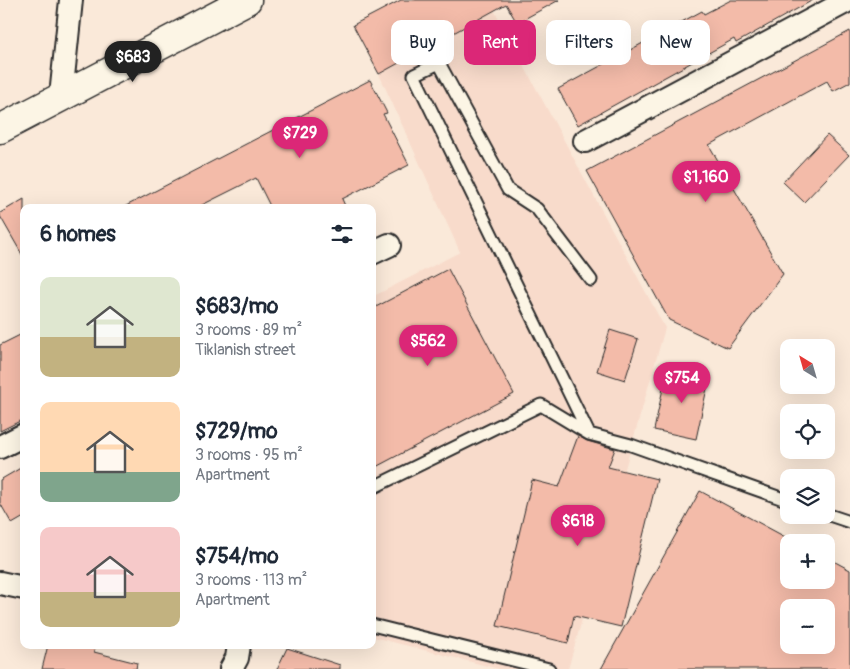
<!DOCTYPE html>
<meta charset="utf-8">
<style>
:root{--surface:#fff;--page:#f6f6f7;--text:#1f2937;--muted:#747a83;--accent:#db2777}
body{margin:0;font-family:Pangolin,sans-serif;background:var(--page);color:var(--text);height:100vh;display:flex;flex-direction:column;font-size:19px;white-space:nowrap}
*{box-sizing:border-box;margin:0}
p{font-size:16px;color:var(--muted)}
.icon{flex:none;width:28px;height:28px;fill:none;stroke:currentColor;stroke-width:2;stroke-linecap:round;stroke-linejoin:round}
.map{position:relative;flex:1;overflow:hidden}
.details{position:absolute;left:20px;top:204px;width:356px;height:445px;display:flex;flex-direction:column;background:var(--surface);border-radius:10px;box-shadow:0 5px 20px #0002}
.details>*{flex:none}
.banner{position:absolute;left:391px;top:20px;width:384px;height:45px;display:flex;gap:10px}
.needle{width:32px;rotate:323deg}
.tools{position:absolute;left:780px;top:339px;display:grid;gap:10px}
.tools a{display:grid;place-items:center;width:55px;height:55px;border-radius:10px;background:var(--surface);box-shadow:0 5px 20px #0002;font-size:25px}
.price{position:absolute;translate:-50% -42px;padding:0 11px;border-radius:18px;background:var(--accent);color:#fff;font-size:16px;line-height:32px;filter:drop-shadow(0 1px 2px #0008)}
.price::after{content:'';position:absolute;left:50%;top:30px;width:15px;height:11px;margin-left:-8px;background:inherit;clip-path:polygon(0 0,100% 0,50% 100%)}
.price.active{background:#222;color:#fff}
ul{padding:0;list-style:none}
li{display:flex;align-items:center;gap:15px;height:125px;padding:0 20px}
li span{display:grid;place-items:center;flex:none;width:140px;height:100px;border-radius:10px;color:#555}
li>.icon{margin-inline-start:auto}
span .icon{width:60px;height:60px;fill:#fffc;stroke-width:1}
li b{font-size:21px}
h2{display:flex;justify-content:space-between;align-items:center;height:60px;padding:0 20px;font-size:21px}
.chip{padding:0 18px;border-radius:10px;background:var(--surface);box-shadow:0 5px 20px #0002;font-size:18px;line-height:45px}
.chip.active{background:var(--accent);color:#fff}
.map>svg:first-child{display:block}
.built{fill:#f8dbcb}
.building{fill:#f3bba9;stroke:#2b2b2b;fill-rule:evenodd}
.lines{fill:none;stroke-linecap:round;stroke-linejoin:round}
.service-casing{stroke:#2b2b2b;stroke-width:15}
.minor-casing{stroke:#2b2b2b;stroke-width:26}
.tertiary-casing{stroke:#2b2b2b;stroke-width:31}
.service{stroke:#fcf5e5;stroke-width:11}
.minor{stroke:#fcf5e5;stroke-width:22}
.tertiary{stroke:#fcf5e5;stroke-width:28}
</style>
<div class="map">
<svg width="850" height="669" viewBox="0 0 850 669">
<rect width="100%" height="100%" fill="#fae9d9"/>
<filter id="ink" filterUnits="userSpaceOnUse"><feTurbulence type="fractalNoise" baseFrequency=".02" numOctaves="2"/><feDisplacementMap in="SourceGraphic" scale="10" xChannelSelector="R" yChannelSelector="G"/><feConvolveMatrix kernelMatrix="1 2 1 2 8 2 1 2 1" color-interpolation-filters="sRGB"/></filter>
<g filter="url(#ink)">
<!-- built -->
<path class="built" d="M 494,10 L 665,328 L 568,669 L 499,669 L 373,637 L 372,297 L 460,252 L 379,74 Z"/>
<!-- building -->
<path class="building" d="M 401,0 L 559,0 L 517,23 L 506,4 L 379,74 L 353,25 Z
M 731,0 L 813,0 L 736,43 L 734,39 L 578,125 L 558,89 L 702,11 L 704,14 Z
M 850,31 L 850,82 L 833,91 L 827,81 L 709,145 L 783,274 L 728,348 L 669,320 L 587,171 Z
M 370,80 L 387,113 L 383,114 L 409,165 L 342,199 L 346,208 L 271,208 L 256,178 L 196,208 L 122,208 Z
M 827,135 L 849,155 L 804,202 L 783,182 Z
M 24,199 L 24,258 L 0,216 L 0,213 Z
M 448,269 L 514,394 L 372,469 L 372,309 Z
M 610,330 L 638,339 L 625,380 L 597,371 Z
M 24,333 L 24,419 L 0,431 L 0,345 Z
M 667,370 L 709,379 L 696,439 L 654,430 Z
M 578,436 L 587,441 L 615,449 L 608,467 L 657,479 L 621,627 L 574,616 L 568,643 L 497,626 L 532,480 L 559,487 Z
M 24,466 L 24,517 L 12,524 L 0,503 L 0,480 Z
M 700,491 L 789,539 L 789,580 L 826,580 L 826,557 L 850,570 L 850,669 L 601,669 ZM 789,608 L 826,608 L 826,645 L 789,645 Z
M 48,645 L 84,645 L 95,648 L 94,652 L 137,663 L 136,669 L 42,669 Z
M 287,648 L 340,665 L 340,669 L 277,669 Z"/>
<g class="lines">
<!-- service casing -->
<g class="service-casing">
<path id="service" d="M 589,434 L 414,75 L 439,63 L 508,190 L 537,209 L 591,280
M 372,488 L 541,405 L 589,434 L 631,445 L 789,501
M 826,514 L 850,522
M 372,625 L 549,669"/>
</g>
<!-- minor casing -->
<g class="minor-casing">
<path id="minor" d="M 61,96 L 71,0
M 585,141 L 849,0
M 372,253 L 389,245
M 0,447 L 24,435
M 0,583 L 24,588
M 231,669 L 237,658 L 239,645"/>
</g>
<!-- tertiary casing -->
<g class="tertiary-casing">
<path id="tertiary" d="M 0,129 L 247,0"/>
</g>
<!-- service -->
<use href="#service" class="service"/>
<!-- minor -->
<use href="#minor" class="minor"/>
<!-- tertiary -->
<use href="#tertiary" class="tertiary"/>
</g>
</g>
</svg>
<div class="tools">
<a><svg class="needle" viewBox="-14 -14 28 28"><path d="M0-13l5 13h-10z" fill="#e53935"/><path d="M0 13l5-13h-10z" fill="#747a83"/></svg></a>
<a><svg class="icon" aria-label="locate" viewBox="0 0 24 24"><circle cx="12" cy="12" r="6"/><path d="M12 2v4M12 18v4M2 12h4M18 12h4"/></svg></a>
<a><svg class="icon" aria-label="layers" viewBox="0 0 24 24"><path d="M12 4l9 5-9 5-9-5zM3 14l9 5 9-5"/></svg></a>
<a>+</a>
<a>−</a>
</div>
<b class="price active" style="left:133px;top:83px">$683</b>
<b class="price" style="left:300px;top:159px">$729</b>
<b class="price" style="left:706px;top:203px">$1,160</b>
<b class="price" style="left:428px;top:367px">$562</b>
<b class="price" style="left:682px;top:404px">$754</b>
<b class="price" style="left:578px;top:547px">$618</b>
<div class="banner">
<a class="chip">Buy</a>
<a class="chip active">Rent</a>
<a class="chip">Filters</a>
<a class="chip">New</a>
</div>
<section class="details">
<h2>6 homes<svg class="icon" aria-label="filters" viewBox="0 0 24 24"><path d="M4 7h16M4 17h16"/><circle cx="9" cy="7" r="2"/><circle cx="15" cy="17" r="2"/></svg></h2>
<ul>
<li><span style="background:linear-gradient(#dfe7d0 60%,#c2b280 0)"><svg class="icon" aria-label="home" viewBox="0 0 24 24"><path d="M3 11l9-7 9 7M6 9v11h12V9"/></svg></span><div><b>$683/mo</b><p>3 rooms · 89 m²</p><p>Tiklanish street</p></div></li>
<li><span style="background:linear-gradient(#ffd9b3 70%,#7fa58c 0)"><svg class="icon" aria-label="home" viewBox="0 0 24 24"><path d="M3 11l9-7 9 7M6 9v11h12V9"/></svg></span><div><b>$729/mo</b><p>3 rooms · 95 m²</p><p>Apartment</p></div></li>
<li><span style="background:linear-gradient(#f6c9c9 65%,#c2b280 0)"><svg class="icon" aria-label="home" viewBox="0 0 24 24"><path d="M3 11l9-7 9 7M6 9v11h12V9"/></svg></span><div><b>$754/mo</b><p>3 rooms · 113 m²</p><p>Apartment</p></div></li>
</ul>
</section>
</div>
